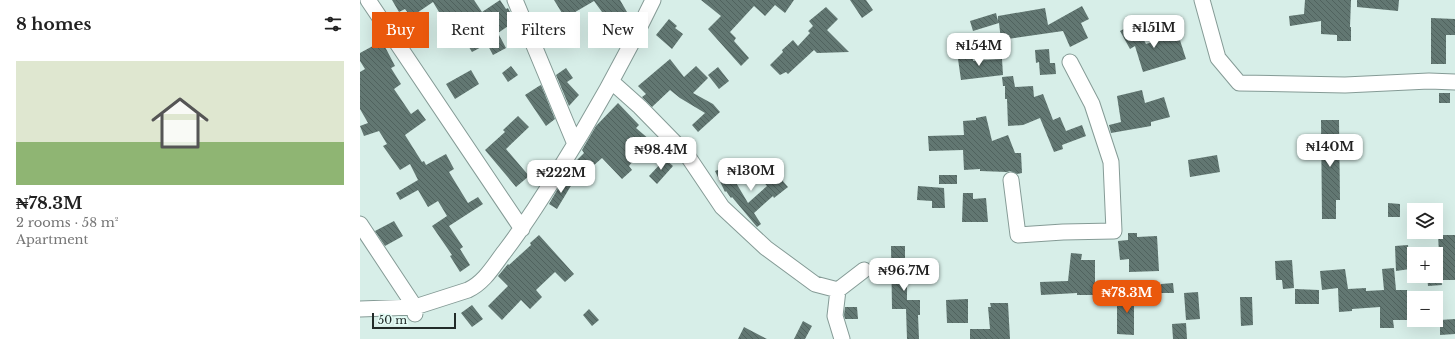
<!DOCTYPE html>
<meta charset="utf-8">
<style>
:root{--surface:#fff;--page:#f2f2f2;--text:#222;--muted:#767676;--accent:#ea580c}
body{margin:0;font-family:"Libre Baskerville",serif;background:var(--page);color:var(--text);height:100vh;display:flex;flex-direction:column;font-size:15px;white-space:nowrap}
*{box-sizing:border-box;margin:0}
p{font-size:13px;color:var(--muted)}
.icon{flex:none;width:22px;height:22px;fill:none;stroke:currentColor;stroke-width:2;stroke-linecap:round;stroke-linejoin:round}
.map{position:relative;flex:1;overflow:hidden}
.details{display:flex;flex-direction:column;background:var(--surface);width:360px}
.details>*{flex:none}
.guide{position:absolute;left:12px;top:12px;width:380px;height:36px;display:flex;gap:8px}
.tools{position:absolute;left:1047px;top:203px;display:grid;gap:8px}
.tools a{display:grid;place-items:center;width:36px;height:36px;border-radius:0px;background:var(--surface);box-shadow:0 4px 16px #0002;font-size:20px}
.scale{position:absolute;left:12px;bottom:10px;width:84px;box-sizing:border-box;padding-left:4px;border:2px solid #222b29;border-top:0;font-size:11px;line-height:14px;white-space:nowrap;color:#222b29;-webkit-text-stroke:3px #e4fcf6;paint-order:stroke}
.price{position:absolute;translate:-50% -34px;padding:0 9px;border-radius:8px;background:#fff;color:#222;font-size:13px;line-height:26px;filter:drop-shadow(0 1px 2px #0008)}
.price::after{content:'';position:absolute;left:50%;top:24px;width:12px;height:9px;margin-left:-6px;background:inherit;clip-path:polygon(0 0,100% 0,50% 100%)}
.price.current{background:var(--accent);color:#fff}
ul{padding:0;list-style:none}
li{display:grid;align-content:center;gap:8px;height:212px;padding:0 16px}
li span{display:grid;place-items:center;height:124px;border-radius:0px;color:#555}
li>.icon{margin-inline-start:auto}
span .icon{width:72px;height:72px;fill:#fffc;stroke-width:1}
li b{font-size:17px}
h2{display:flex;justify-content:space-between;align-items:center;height:48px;padding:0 16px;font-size:17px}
.tag{padding:0 14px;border-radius:0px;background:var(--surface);box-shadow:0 4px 16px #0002;font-size:14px;line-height:36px}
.tag.current{background:var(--accent);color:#fff}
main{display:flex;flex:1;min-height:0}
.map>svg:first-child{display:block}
.building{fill:url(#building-back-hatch)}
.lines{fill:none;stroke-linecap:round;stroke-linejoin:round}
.minor-casing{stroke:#859b96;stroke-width:17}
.minor{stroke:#fff;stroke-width:15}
</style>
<main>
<section class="details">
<h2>8 homes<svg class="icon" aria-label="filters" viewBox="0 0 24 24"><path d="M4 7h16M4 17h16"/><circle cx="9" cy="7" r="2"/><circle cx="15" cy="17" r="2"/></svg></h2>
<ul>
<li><span style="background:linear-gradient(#dfe7d0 65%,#8fb573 0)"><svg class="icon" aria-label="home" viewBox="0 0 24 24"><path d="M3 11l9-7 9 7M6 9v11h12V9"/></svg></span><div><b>₦78.3M</b><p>2 rooms · 58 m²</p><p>Apartment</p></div></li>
</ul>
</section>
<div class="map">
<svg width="1095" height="339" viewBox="0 0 1095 339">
<defs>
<pattern id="building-back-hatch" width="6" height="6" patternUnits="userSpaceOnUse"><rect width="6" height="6" fill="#627772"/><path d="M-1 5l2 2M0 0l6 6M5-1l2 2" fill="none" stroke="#50625e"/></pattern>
</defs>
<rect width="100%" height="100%" fill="#d7eee8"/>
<!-- building -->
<path class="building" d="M 32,0 L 114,0 L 122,12 L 140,0 L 146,9 L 148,8 L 150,12 L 154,22 L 138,33 L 146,48 L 133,55 L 127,44 L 112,52 L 88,14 L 82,17 L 73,2 L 51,17 L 45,9 L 39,12 Z
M 194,0 L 260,0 L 267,12 L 250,23 L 234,1 L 205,18 Z
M 341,0 L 434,0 L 425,13 L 415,5 L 405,16 L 394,6 L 370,32 L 376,38 L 374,41 L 389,58 L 381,66 L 348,29 L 361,16 Z
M 490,0 L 506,0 L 513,10 L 502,18 Z
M 945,0 L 991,0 L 990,27 L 991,27 L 991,41 L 977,41 L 977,35 L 961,34 L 961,21 L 930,26 L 929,16 L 944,14 Z
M 997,0 L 1039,0 L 1038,11 L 997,7 Z
M 722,6 L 729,19 L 721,23 L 728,38 L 710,47 L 703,31 L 641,40 L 639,23 L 613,31 L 610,21 L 636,13 L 638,21 L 638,16 L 685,8 L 688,25 Z
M 466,7 L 478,19 L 467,30 L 489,52 L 457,53 L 454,50 L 428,74 L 426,72 L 420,75 L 410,65 L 423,52 L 422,50 L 433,40 L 438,46 L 450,33 L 448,31 L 453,26 L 449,21 Z
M 1071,18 L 1095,19 L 1095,35 L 1086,35 L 1086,64 L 1071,64 Z
M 309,19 L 317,26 L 315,28 L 323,34 L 312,49 L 296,35 Z
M 775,23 L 786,44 L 818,34 L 826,59 L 783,72 L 775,46 L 770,49 L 760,31 Z
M 22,41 L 35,66 L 31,68 L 41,84 L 34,89 L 51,114 L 58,109 L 66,120 L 45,135 L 62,162 L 64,161 L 66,165 L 86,154 L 94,169 L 89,172 L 108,203 L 118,197 L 123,204 L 89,226 L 103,247 L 100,249 L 110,265 L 100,272 L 90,256 L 92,255 L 72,226 L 87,216 L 78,201 L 68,207 L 58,190 L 40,200 L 36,193 L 58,180 L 50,164 L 40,170 L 23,146 L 27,144 L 19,131 L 4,136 L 0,126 L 8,123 L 0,109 L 0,72 L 5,69 L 0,61 L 0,53 Z
M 604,47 L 612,47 L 613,61 L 642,59 L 643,75 L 601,80 L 598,59 L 604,59 Z
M 689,49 L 690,63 L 695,63 L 696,74 L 680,75 L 679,62 L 676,63 L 675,50 Z
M 310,59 L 324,77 L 336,66 L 348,78 L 333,93 L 353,104 L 360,112 L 338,132 L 332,125 L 345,113 L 320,98 L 310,90 L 292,107 L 282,97 L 286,94 L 278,86 Z
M 151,66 L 158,75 L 148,82 L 142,73 Z
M 358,67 L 369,81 L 359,89 L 348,75 Z
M 206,68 L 213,78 L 207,82 L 219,95 L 209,106 L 196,75 Z
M 111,70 L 119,84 L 95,99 L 86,84 Z
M 653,76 L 655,87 L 673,86 L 674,97 L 683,94 L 693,120 L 700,117 L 706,131 L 722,125 L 726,136 L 702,145 L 703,149 L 694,152 L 680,118 L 663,125 L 648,126 L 647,99 L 645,99 L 645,86 L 643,86 L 642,77 Z
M 181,85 L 195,119 L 186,126 L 165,95 L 179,86 Z
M 782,90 L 785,103 L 804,97 L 810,117 L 791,122 L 791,126 L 751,133 L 749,125 L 761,122 L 757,96 Z
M 1079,93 L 1090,93 L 1090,103 L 1079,103 Z
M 258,103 L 279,125 L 276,128 L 290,140 L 269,166 L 272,170 L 262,179 L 242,158 L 224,174 L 214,163 L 224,153 L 222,150 L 236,126 Z
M 158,116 L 169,127 L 146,149 L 169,176 L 156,187 L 125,150 L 145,132 L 143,130 Z
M 626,116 L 632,141 L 648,135 L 655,153 L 661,153 L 662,173 L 657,174 L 650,171 L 647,172 L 620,171 L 620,169 L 604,170 L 603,150 L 569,151 L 568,136 L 604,135 L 603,121 L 616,120 L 616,118 Z
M 961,120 L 979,120 L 980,200 L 976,200 L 976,219 L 962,219 Z
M 857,155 L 860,172 L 830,177 L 828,160 Z
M 305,159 L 313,166 L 297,184 L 289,176 Z
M 368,166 L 375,181 L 388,203 L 407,186 L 401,179 L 410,172 L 418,181 L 421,179 L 428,187 L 414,198 L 413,196 L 394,213 L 401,224 L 397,227 L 372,197 L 371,198 L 366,191 L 365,192 L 355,171 Z
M 579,175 L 597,175 L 597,184 L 579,184 Z
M 204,178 L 212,184 L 197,209 L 189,204 Z
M 558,186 L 584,188 L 585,208 L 572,208 L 572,201 L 557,200 Z
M 603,193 L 613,193 L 613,199 L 626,198 L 628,222 L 602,222 Z
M 1028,203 L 1040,204 L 1040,217 L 1028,217 Z
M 34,221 L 43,236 L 25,246 L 15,231 Z
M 768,233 L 777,233 L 777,237 L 797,236 L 799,271 L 769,272 L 769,259 L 760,260 L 758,241 L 768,240 Z
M 179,235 L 214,274 L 205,282 L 195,272 L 176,290 L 182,297 L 170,309 L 161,300 L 142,320 L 128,306 L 148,286 L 138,276 L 148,264 L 149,265 L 171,245 L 170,243 Z
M 1078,235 L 1095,235 L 1095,280 L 1081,280 L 1082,285 L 1068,286 L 1067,276 L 1076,276 L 1076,254 L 1079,253 Z
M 1048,245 L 1050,269 L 1036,271 L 1035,246 Z
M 531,246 L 545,246 L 545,277 L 547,277 L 547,300 L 560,300 L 560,315 L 558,315 L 559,339 L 547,339 L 546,309 L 532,309 Z
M 711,253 L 722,254 L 721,260 L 735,260 L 735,295 L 717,295 L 717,293 L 681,295 L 680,282 L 708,281 Z
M 932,260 L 934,288 L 923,289 L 922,280 L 916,280 L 915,261 Z
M 1034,268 L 1036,290 L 1047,290 L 1048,320 L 1033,320 L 1034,328 L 1020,328 L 1020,307 L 992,309 L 992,311 L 979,312 L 978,288 L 962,290 L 960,271 L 985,269 L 988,289 L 1006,288 L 1006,291 L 1024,290 L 1022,269 Z
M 813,283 L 814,293 L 801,293 L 801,284 Z
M 935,289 L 959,290 L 959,304 L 935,304 Z
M 838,292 L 840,319 L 826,320 L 824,293 Z
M 778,293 L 779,302 L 774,302 L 774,335 L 757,334 L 757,306 L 760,306 L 760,294 Z
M 880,297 L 892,297 L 893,325 L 881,326 Z
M 608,299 L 608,323 L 587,323 L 586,300 Z
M 630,303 L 648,303 L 650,339 L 610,339 L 610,329 L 630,329 L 628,307 L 631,307 Z
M 112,305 L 123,319 L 112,327 L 101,313 Z
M 485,307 L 497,307 L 498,319 L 485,319 L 484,315 Z
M 229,309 L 239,320 L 232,326 L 223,315 Z
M 1095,319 L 1095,334 L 1080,335 L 1080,320 Z
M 443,321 L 452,326 L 445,339 L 434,339 Z
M 826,323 L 827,339 L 813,339 L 812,324 Z
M 384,327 L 407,339 L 378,339 Z"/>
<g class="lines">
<!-- minor casing -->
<g class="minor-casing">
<path id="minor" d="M 8,0 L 162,229
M 155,0 L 215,144
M 842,0 L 858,58 L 879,83 L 985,85 L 1069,81 L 1095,82
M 252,82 L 280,107 L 327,155 L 362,207 L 406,248 L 455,284 L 478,290 L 504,270
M 651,180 L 658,235 L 703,232 L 754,231 L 751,162 L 732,104 L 710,62
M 0,224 L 55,307 L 55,314
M 478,290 L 475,316 L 482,339
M 0,309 L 55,307 L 108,290 C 125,282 134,265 145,251 C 164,226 180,201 196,175 C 232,118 264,61 293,0"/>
</g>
<!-- minor -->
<use href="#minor" class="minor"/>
</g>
</svg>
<div class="tools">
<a><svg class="icon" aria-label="layers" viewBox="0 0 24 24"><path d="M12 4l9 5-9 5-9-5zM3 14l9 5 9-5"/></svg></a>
<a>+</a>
<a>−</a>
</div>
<div class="scale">50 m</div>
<b class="price" style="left:794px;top:49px">₦151M</b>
<b class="price" style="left:619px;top:67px">₦154M</b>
<b class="price" style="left:970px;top:168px">₦140M</b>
<b class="price" style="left:301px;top:171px">₦98.4M</b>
<b class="price" style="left:391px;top:192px">₦130M</b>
<b class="price" style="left:201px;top:194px">₦222M</b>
<b class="price" style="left:544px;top:292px">₦96.7M</b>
<b class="price current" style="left:767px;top:314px">₦78.3M</b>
<div class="guide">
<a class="tag current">Buy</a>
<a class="tag">Rent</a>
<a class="tag">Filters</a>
<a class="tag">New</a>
</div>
</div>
</main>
